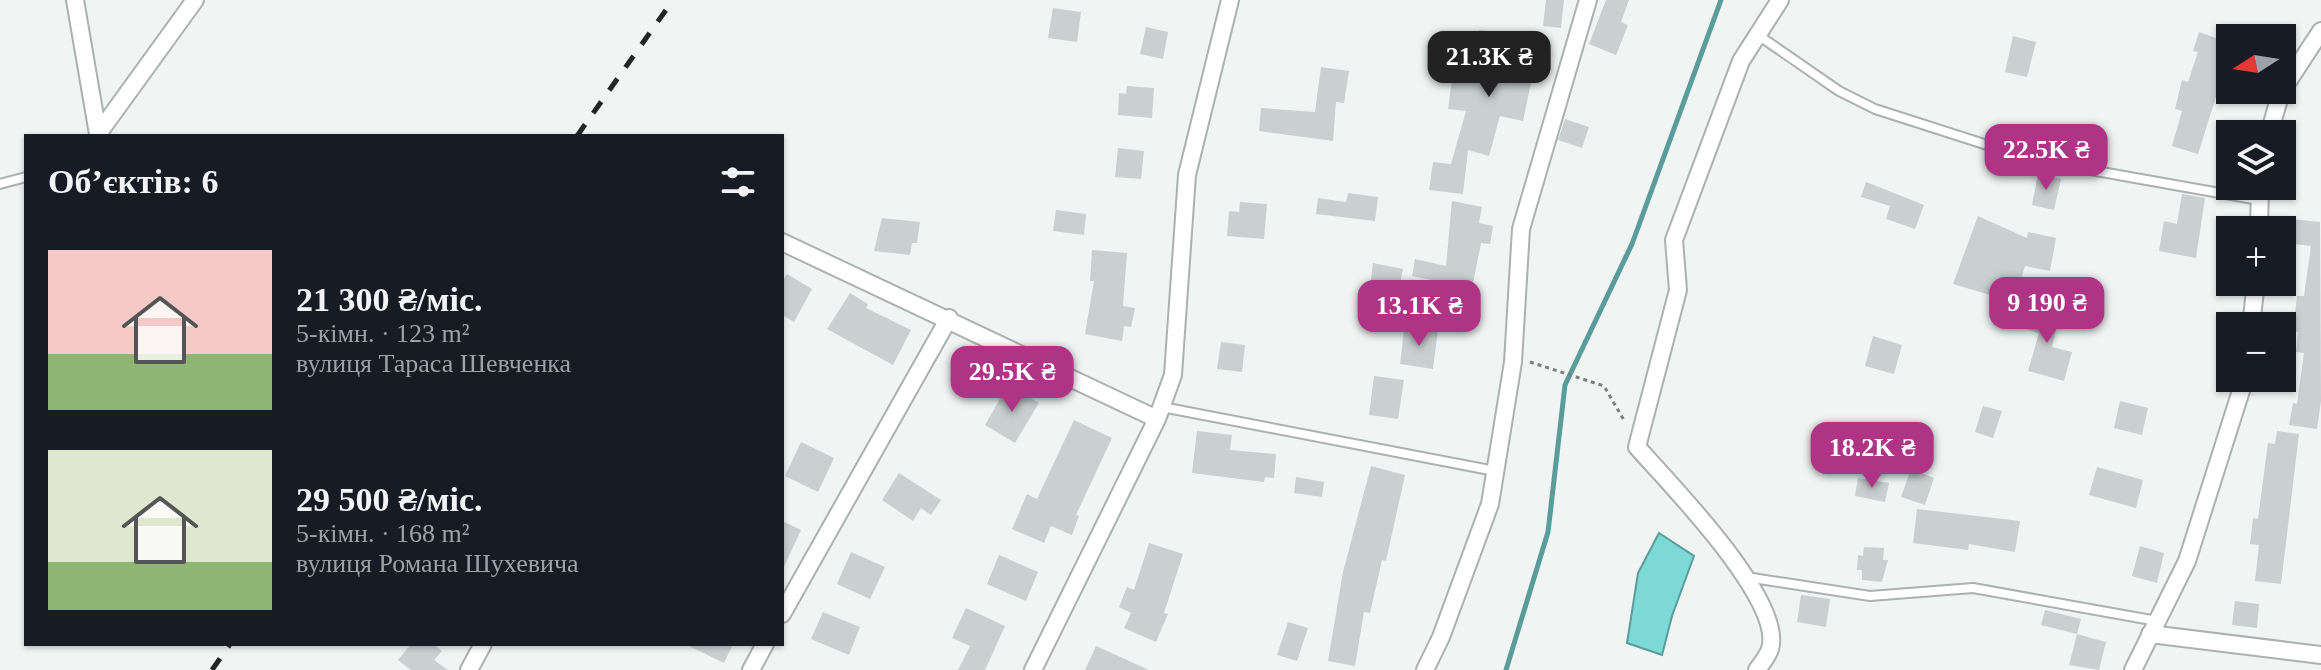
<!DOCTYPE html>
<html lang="uk">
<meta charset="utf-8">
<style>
:root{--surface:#171b24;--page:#242831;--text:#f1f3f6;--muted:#9ea1a6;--accent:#b03485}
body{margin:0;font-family:"Times New Roman",serif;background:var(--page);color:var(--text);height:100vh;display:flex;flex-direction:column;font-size:30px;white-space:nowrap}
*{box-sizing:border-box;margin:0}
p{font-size:26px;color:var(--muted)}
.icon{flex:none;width:44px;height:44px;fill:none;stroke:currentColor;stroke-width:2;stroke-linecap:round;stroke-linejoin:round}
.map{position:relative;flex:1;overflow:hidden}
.drawer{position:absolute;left:24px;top:134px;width:760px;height:512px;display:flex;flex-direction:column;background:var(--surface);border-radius:0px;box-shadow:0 2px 6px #0004}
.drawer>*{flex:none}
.needle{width:52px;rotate:258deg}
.fabs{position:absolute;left:2216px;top:24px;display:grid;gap:16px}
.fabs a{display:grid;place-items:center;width:80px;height:80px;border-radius:0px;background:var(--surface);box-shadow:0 2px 6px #0004;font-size:40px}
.price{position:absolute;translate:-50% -68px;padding:0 18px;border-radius:16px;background:var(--accent);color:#fff;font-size:26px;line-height:52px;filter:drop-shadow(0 2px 4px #0008)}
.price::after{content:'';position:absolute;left:50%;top:48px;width:24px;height:18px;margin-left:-12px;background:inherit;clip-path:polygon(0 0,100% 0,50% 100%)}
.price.selected{background:#222;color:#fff}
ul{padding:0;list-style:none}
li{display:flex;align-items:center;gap:24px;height:200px;padding:0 24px}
li span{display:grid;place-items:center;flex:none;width:224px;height:160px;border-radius:0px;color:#555}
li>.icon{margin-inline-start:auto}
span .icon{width:96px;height:96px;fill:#fffc;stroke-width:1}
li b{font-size:34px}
h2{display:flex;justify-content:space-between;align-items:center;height:96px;padding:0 24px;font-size:34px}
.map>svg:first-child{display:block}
.water{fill:#7cd9d6;stroke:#5a9c99;stroke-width:2}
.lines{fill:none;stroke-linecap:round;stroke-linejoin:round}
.stream{stroke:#5a9c99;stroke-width:5}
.building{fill:#cacfcf}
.service-casing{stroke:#acb0b0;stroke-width:12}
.minor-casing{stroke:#acb0b0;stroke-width:20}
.path{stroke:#7d807f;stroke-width:3;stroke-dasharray:4 4;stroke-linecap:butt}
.service{stroke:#fff;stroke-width:8}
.minor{stroke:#fff;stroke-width:16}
.rail{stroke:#242525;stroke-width:5;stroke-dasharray:14 14;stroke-linecap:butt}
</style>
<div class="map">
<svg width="2321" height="670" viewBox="0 0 2321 670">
<rect width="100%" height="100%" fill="#f0f5f4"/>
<!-- water -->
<path class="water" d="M 1659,533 L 1694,556 L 1672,616 L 1662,655 L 1627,643 L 1638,573 Z"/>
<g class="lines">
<!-- stream -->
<path class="stream" d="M 1506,670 L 1548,532 L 1565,385 L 1632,244 L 1721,0"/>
</g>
<!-- building -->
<path class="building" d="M 1546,0 L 1564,0 L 1561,28 L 1543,26 Z
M 1606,0 L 1629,0 L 1621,22 L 1628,25 L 1616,55 L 1589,44 Z
M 1053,8 L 1081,12 L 1077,42 L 1048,38 Z
M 1146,27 L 1168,32 L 1163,59 L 1140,54 Z
M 1479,30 L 1547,37 L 1544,65 L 1535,64 L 1523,121 L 1500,116 L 1489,156 L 1468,150 L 1463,194 L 1429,190 L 1433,162 L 1451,164 L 1466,111 L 1448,109 L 1452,79 L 1473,81 Z
M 2199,32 L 2230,43 L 2230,52 L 2198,154 L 2172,146 L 2182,111 L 2175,109 L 2182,80 L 2188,82 L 2198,52 L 2193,51 Z
M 2013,36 L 2036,42 L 2027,77 L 2005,72 Z
M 1321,67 L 1349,71 L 1344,103 L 1336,102 L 1333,141 L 1259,131 L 1261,108 L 1315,112 Z
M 1127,86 L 1154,88 L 1152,118 L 1118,115 L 1119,93 L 1126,94 Z
M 1565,119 L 1589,127 L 1582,148 L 1558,140 Z
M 2001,128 L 2038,140 L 2041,131 L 2056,136 L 2050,156 L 1997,141 Z
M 1118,148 L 1144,151 L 1141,179 L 1115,177 Z
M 2038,174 L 2061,179 L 2054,210 L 2032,205 Z
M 1866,182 L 1924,205 L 1915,229 L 1886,219 L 1890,206 L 1861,197 Z
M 1348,193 L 1378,197 L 1375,221 L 1316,214 L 1318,198 L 1346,202 Z
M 2182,194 L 2205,198 L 2196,258 L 2159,251 L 2164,221 L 2177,224 Z
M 1452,201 L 1482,207 L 1479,223 L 1493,226 L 1490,244 L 1481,243 L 1472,288 L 1412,276 L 1415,259 L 1446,266 Z
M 1240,202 L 1267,204 L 1264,239 L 1227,236 L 1229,211 L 1239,212 Z
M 1056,210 L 1086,214 L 1084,235 L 1053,231 Z
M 1978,216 L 2027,238 L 2028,232 L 2056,238 L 2050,271 L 2025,266 L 2014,302 L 1953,284 Z
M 882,218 L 920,222 L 917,243 L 912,243 L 910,255 L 874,251 Z
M 2290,219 L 2320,222 L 2321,401 L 2317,429 L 2289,425 L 2293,403 L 2297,404 L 2304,353 L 2296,352 L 2298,332 L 2293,331 L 2297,296 L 2304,296 L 2311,246 L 2287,243 Z
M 1092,250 L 1127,253 L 1123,306 L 1135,308 L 1131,327 L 1124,326 L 1122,341 L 1085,334 L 1094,281 L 1090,281 Z
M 1373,263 L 1403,269 L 1393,317 L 1367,312 Z
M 787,274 L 812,289 L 794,322 L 782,315 L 782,282 Z
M 850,293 L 868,304 L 866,308 L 911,330 L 893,365 L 827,329 Z
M 2031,306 L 2060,314 L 2052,347 L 2072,352 L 2064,381 L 2028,371 L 2039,333 L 2025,329 Z
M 1421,328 L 1438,330 L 1433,369 L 1400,364 L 1404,330 L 1421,332 Z
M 1873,336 L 1902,345 L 1894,374 L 1865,366 Z
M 1221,342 L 1245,345 L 1242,372 L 1217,369 Z
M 1374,376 L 1404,380 L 1398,419 L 1369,415 Z
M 1008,385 L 1039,403 L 1015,443 L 985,425 Z
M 2120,401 L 2148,408 L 2142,435 L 2114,428 Z
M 1983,406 L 2002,411 L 1993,438 L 1975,432 Z
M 1074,420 L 1112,438 L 1076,515 L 1079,516 L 1072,535 L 1051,526 L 1044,543 L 1012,529 L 1027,494 L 1037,499 Z
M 1197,431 L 1232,435 L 1230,450 L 1276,454 L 1274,478 L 1265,477 L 1264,482 L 1192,473 Z
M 2277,431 L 2299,434 L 2281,584 L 2255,581 L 2259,545 L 2250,544 L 2253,518 L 2258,519 L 2268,443 L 2275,444 Z
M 801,442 L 834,458 L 818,492 L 785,476 Z
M 1371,466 L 1405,475 L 1386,561 L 1382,560 L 1370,613 L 1364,612 L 1355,666 L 1328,661 L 1343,572 Z
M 2097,467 L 2143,480 L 2136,508 L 2089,495 Z
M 1911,469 L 1934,478 L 1925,505 L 1901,497 Z
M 899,473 L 941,500 L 931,515 L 921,508 L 913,521 L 882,500 Z
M 1296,477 L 1324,482 L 1322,497 L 1294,493 Z
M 1858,478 L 1889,483 L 1885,502 L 1855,496 Z
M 1917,509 L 2020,521 L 2015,552 L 1969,544 L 1968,550 L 1913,543 Z
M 782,521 L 801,530 L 782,571 Z
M 1149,543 L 1183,554 L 1164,613 L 1168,614 L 1156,642 L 1124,628 L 1131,613 L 1119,607 L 1127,587 L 1134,590 Z
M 2140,546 L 2164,553 L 2157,583 L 2132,576 Z
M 1864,547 L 1884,548 L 1883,560 L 1888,560 L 1882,582 L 1862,580 L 1862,570 L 1857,570 L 1858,555 L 1863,556 Z
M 851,552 L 885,567 L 870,599 L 837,584 Z
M 999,555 L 1038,572 L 1026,601 L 987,584 Z
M 1801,595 L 1830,599 L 1826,627 L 1797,622 Z
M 2235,601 L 2259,604 L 2257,628 L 2232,625 Z
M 966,608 L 1005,626 L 985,670 L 958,670 L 970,646 L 952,638 Z
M 2045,610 L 2081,619 L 2077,634 L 2041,625 Z
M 823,612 L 860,627 L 849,655 L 811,639 Z
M 1288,622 L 1308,628 L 1297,661 L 1277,655 Z
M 2077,634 L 2106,642 L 2099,670 L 2069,665 Z
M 411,644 L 433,644 L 442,651 L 434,660 L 448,670 L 411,670 L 398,660 Z
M 685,644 L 733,644 L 724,663 Z
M 1096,646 L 1149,670 L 1085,670 Z"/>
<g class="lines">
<!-- service casing -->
<g class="service-casing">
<path id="service" d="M 1758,35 L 1839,91 L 1875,109 L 2034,160 L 2259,200
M 0,184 L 26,177
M 1162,407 L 1495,471
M 1746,577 L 1870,596 L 1973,588 L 2157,621"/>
</g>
<!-- minor casing -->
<g class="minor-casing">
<path id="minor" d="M 75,0 L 98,134
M 98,134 L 195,0
M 2269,134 L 2281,92 L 2321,31
M 2259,230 L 2260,186
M 782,242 L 1157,419
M 2251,326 L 2256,282
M 782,614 L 949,318
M 2150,634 L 2321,655
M 469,670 L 483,644
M 751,670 L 765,644
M 1033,670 L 1157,419 L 1173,375 L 1187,175 L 1230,0
M 1425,670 L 1441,637 L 1490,504 L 1513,362 L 1521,229 L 1588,0
M 1757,670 C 1761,664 1768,656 1770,649 C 1785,601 1669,483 1637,447 L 1678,290 L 1674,240 L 1741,61 L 1780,0
M 2133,670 L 2187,561 L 2245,378"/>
</g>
<!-- path -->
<path class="path" d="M 1530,362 L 1604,386 L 1625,422"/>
<!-- service -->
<use href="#service" class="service"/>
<!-- minor -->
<use href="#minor" class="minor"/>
<!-- rail -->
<path class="rail" d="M 577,136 L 673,0
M 212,670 L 230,644"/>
</g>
</svg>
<div class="fabs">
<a><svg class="needle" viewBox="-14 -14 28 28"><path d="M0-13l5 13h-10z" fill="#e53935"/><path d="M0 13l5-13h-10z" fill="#9ea1a6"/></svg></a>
<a><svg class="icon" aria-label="layers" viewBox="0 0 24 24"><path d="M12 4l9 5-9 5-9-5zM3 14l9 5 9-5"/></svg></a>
<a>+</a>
<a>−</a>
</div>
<b class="price selected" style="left:1489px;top:99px">21.3K ₴</b>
<b class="price" style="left:2046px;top:192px">22.5K ₴</b>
<b class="price" style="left:2047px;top:345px">9 190 ₴</b>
<b class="price" style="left:1419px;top:348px">13.1K ₴</b>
<b class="price" style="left:1012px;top:414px">29.5K ₴</b>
<b class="price" style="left:1872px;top:490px">18.2K ₴</b>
<section class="drawer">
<h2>Об’єктів: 6<svg class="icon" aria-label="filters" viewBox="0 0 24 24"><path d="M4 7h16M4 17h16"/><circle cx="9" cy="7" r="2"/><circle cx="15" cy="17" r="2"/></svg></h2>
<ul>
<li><span style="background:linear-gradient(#f6c9c9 65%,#8fb573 0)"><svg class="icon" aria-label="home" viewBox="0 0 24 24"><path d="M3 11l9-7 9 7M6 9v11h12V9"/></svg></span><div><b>21 300 ₴/міс.</b><p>5-кімн. · 123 m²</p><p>вулиця Тараса Шевченка</p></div></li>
<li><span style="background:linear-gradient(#dfe7d0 70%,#8fb573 0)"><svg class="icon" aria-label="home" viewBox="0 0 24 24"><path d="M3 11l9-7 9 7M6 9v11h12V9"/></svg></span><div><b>29 500 ₴/міс.</b><p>5-кімн. · 168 m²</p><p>вулиця Романа Шухевича</p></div></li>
</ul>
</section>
</div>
